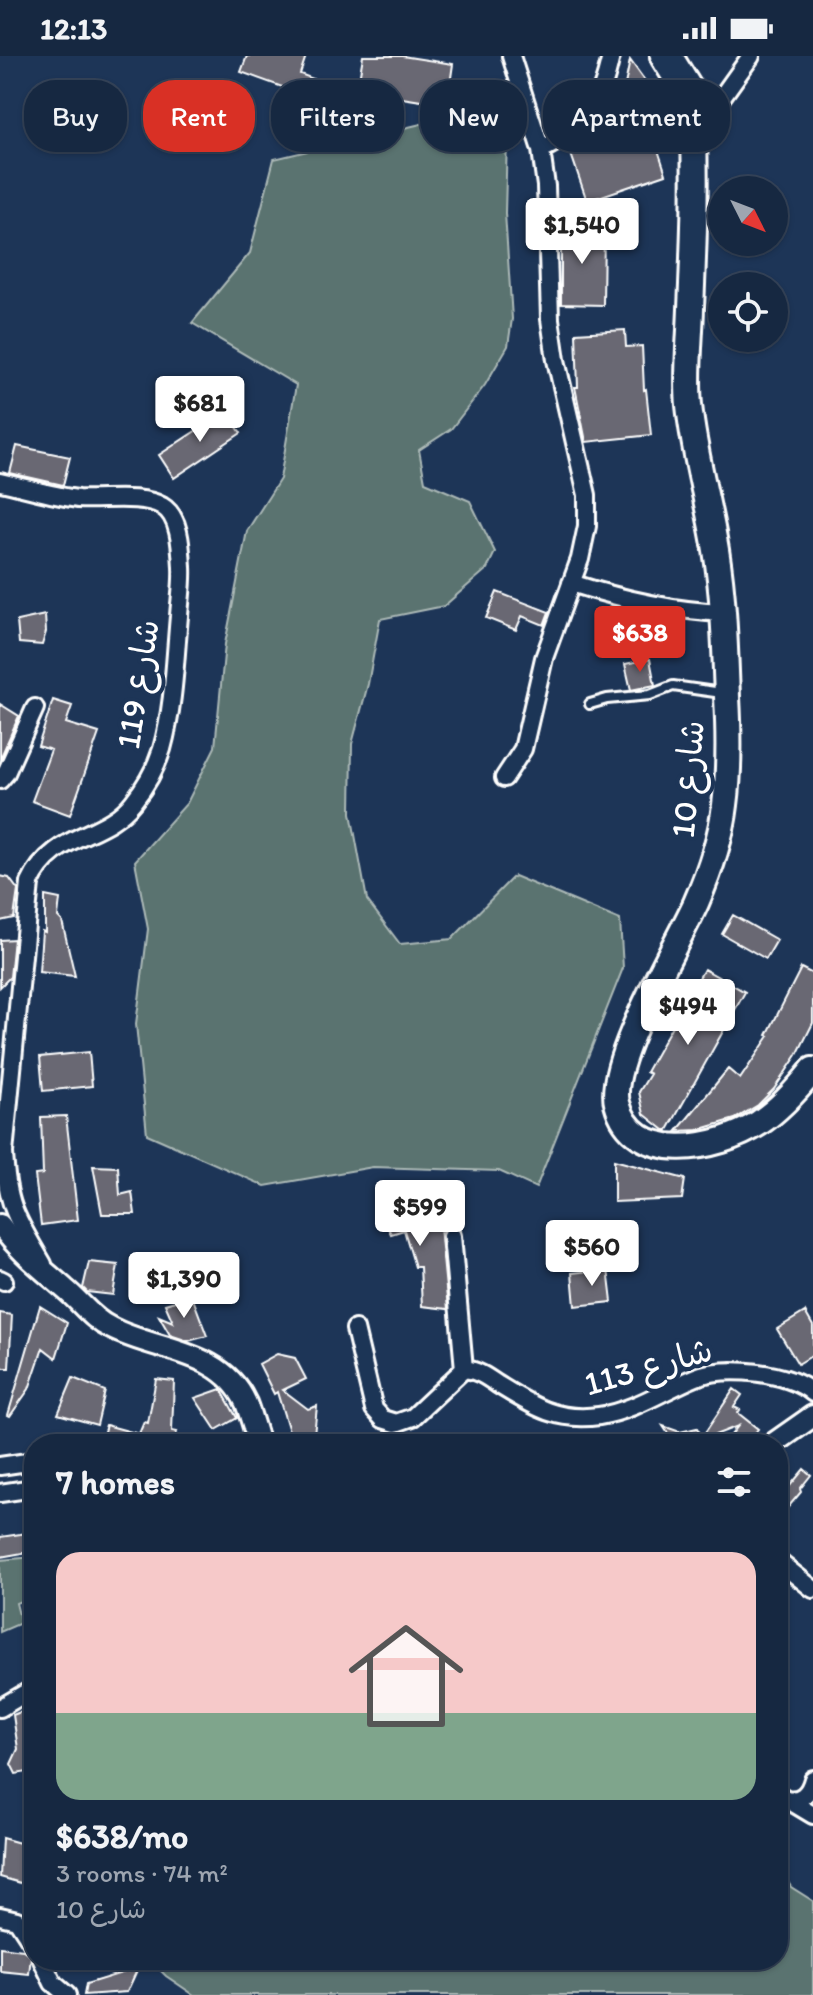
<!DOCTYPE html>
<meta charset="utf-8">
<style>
:root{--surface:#162841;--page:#23344c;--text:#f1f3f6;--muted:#9ea6b1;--line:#35445a;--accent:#d93025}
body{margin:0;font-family:Itim,"Playpen Sans Arabic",sans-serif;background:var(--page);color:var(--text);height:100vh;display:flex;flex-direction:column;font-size:30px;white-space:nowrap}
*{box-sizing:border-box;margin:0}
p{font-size:26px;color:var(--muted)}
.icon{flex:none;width:44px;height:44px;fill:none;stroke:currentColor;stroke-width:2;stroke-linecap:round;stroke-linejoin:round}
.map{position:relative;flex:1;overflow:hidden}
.drawer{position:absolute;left:24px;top:1378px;width:764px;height:536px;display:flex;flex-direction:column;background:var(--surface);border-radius:32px;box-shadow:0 2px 6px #0004,0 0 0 2px var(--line)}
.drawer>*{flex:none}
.hud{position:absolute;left:24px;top:24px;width:766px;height:72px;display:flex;gap:16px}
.needle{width:52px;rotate:132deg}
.buttons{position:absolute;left:708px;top:120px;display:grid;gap:16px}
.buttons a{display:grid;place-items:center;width:80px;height:80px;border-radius:50%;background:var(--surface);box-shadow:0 2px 6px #0004,0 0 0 2px var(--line);font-size:40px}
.price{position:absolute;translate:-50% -68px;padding:0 18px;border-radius:8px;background:#fff;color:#222;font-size:26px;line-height:52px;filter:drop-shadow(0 2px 4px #0008)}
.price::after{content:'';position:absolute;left:50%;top:48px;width:24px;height:18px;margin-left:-12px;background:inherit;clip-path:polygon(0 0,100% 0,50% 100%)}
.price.selected{background:var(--accent);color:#fff}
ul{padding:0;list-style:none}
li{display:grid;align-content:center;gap:16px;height:424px;padding:0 32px}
li span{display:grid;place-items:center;height:248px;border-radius:24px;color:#555}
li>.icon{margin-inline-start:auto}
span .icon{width:144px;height:144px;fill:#fffc;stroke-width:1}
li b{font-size:34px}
h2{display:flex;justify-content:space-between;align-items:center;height:96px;padding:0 32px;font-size:34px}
.pill{padding:0 28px;border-radius:32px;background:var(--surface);box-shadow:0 2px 6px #0004,0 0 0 2px var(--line);font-size:28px;line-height:72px}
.pill.selected{background:var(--accent);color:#fff}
.status{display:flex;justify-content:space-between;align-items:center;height:56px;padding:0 40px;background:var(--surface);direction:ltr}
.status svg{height:22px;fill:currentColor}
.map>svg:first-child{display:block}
.green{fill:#5a736f;stroke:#acb9b7;stroke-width:2}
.building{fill:#696873;stroke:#fff;stroke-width:2}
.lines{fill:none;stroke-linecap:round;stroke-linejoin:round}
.service-casing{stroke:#fff;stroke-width:14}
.minor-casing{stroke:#fff;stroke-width:22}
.tertiary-casing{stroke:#fff;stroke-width:26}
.secondary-casing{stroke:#fff;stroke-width:30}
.motorway-casing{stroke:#fff;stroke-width:36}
.service{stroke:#1d3557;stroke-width:8}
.minor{stroke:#1d3557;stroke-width:16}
.tertiary{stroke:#1d3557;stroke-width:20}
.secondary{stroke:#1d3557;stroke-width:24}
.motorway{stroke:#1d3557;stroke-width:30}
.labels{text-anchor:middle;stroke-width:8;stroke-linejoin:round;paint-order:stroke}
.street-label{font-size:34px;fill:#fff;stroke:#1d3557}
</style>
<div class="status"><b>12:13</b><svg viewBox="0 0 49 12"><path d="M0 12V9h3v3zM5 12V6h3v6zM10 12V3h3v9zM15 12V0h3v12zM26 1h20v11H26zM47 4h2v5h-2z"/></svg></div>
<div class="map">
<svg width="813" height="1939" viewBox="0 0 813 1939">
<rect width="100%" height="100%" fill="#1d3557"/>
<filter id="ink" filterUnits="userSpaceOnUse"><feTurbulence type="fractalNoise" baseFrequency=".0125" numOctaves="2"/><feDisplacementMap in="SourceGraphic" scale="16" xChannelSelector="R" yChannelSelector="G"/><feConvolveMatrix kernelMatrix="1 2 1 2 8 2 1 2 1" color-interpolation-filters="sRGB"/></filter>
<g filter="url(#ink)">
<!-- green -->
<path class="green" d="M 446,62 L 486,62 L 507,81 L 505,157 L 512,263 L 508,290 L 485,329 L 451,373 L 419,394 L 425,426 L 470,445 L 495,496 L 487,513 L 444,550 L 380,563 L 368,628 L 352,688 L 351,757 L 367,844 L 400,888 L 452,883 L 514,820 L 620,864 L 623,912 L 536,1132 L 499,1115 L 373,1111 L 265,1130 L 147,1078 L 136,968 L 148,873 L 135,805 L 187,747 L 215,691 L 225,588 L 247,475 L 280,423 L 296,329 L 192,267 L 250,197 L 274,103 Z
M 34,1501 L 34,1539 L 16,1547 L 21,1567 L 0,1576 L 0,1504 Z
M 778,1809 L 791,1831 L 813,1845 L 813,1939 L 194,1939 L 166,1920 L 150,1904 L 778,1904 Z"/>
<!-- building -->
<path class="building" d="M 247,0 L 306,0 L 300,18 L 316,24 L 310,41 L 241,16 Z
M 363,0 L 402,0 L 453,8 L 447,49 L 357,35 Z
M 630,4 L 653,36 L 620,54 Z
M 648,64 L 666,118 L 587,145 L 569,92 Z
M 561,172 L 604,173 L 603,249 L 561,248 Z
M 625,274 L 626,291 L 642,290 L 644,334 L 646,333 L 651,379 L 586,386 L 575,331 L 578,331 L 576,277 Z
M 226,355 L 241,377 L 174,422 L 159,399 Z
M 17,390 L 70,401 L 63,429 L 10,417 Z
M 497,536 L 549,556 L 544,569 L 522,560 L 516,574 L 486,562 Z
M 45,559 L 46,576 L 42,589 L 19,587 L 17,565 Z
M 650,603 L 655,629 L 631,634 L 625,608 Z
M 53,644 L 72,650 L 66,667 L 99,677 L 70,759 L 32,745 L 51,694 L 38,690 Z
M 0,648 L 19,660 L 0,703 Z
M 0,820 L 9,822 L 18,834 L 14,862 L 0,865 Z
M 45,840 L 60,843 L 58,861 L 62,865 L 75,920 L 39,916 L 42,875 L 45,876 Z
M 733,859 L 777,884 L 766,903 L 722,878 Z
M 14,883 L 10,921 L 0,931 L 0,884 Z
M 801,912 L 813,918 L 813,967 L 797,999 L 774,1033 L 758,1049 L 735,1063 L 698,1074 L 677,1075 L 728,1013 L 740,1023 L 769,980 L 767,979 Z
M 704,913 L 745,936 L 668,1074 L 664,1074 L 644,1058 L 639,1036 L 650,1018 L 646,1016 Z
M 89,996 L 92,1030 L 43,1035 L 40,1001 Z
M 66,1060 L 78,1164 L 41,1169 L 35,1119 L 43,1118 L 41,1061 Z
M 614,1104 L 685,1123 L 682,1143 L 614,1146 Z
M 93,1110 L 118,1111 L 120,1139 L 132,1136 L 135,1158 L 102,1158 Z
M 409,1139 L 431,1173 L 440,1171 L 448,1253 L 422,1250 L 420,1211 L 415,1211 L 404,1174 L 391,1178 L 378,1152 Z
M 181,1204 L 184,1223 L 158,1223 L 155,1208 Z
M 89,1206 L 118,1209 L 113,1239 L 87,1236 L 83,1232 Z
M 608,1213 L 612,1246 L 575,1250 L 572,1217 Z
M 192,1240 L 207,1280 L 188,1285 L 170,1279 L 159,1260 L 173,1266 L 165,1248 Z
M 40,1250 L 67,1267 L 56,1302 L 43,1292 L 29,1333 L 10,1360 L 8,1359 Z
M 805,1256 L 813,1270 L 813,1299 L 798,1308 L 777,1273 Z
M 0,1257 L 12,1259 L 9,1312 L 0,1312 Z
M 277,1298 L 295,1302 L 306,1323 L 283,1334 L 308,1353 L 317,1350 L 314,1379 L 289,1375 L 277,1336 L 274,1338 L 259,1308 Z
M 73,1322 L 105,1335 L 97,1369 L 58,1358 Z
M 156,1323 L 174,1325 L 172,1375 L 177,1376 L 172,1388 L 118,1388 L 102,1382 L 106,1369 L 139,1378 L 144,1366 L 148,1367 Z
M 221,1333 L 237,1362 L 216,1374 L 195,1342 Z
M 734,1333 L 742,1339 L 734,1351 L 740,1354 L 738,1357 L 758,1373 L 746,1388 L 724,1388 L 738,1370 L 692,1388 L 675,1388 L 663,1370 L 680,1376 L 697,1372 L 702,1381 Z
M 804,1413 L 811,1419 L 800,1433 L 801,1436 L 778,1463 L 778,1444 Z
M 34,1476 L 34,1495 L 0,1501 L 0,1481 Z
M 28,1653 L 30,1680 L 34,1680 L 34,1715 L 16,1718 L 11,1708 L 18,1693 L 13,1659 Z
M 2,1782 L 34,1791 L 24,1828 L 0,1821 Z
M 0,1891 L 23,1894 L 31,1900 L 29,1918 L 0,1915 Z
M 138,1912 L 127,1936 L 84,1939 L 86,1928 Z"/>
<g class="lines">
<!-- service casing -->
<g class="service-casing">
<path id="service" d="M 590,648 L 607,643 L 650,639 L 673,630 L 722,637"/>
</g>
<!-- minor casing -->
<g class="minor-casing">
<path id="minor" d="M 694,80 L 751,0
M 541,94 C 588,71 600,51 611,0
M 0,426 C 25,431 52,440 78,443 C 100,445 142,438 162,450 C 180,460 181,492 182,511 C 183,527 180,544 179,560 C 175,603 174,650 162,693 C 156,712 145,731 133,746 C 104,783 53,776 30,827 L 4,1097 C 7,1151 17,1163 43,1208
M 571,527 C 621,543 671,555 724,557
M 504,722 L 523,693 L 544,602 L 580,503 L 587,470 L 587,439 L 556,304 L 550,263 L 546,130 L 541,94 L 511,0
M 0,724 L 6,717 L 35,652
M 452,1180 L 464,1313
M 0,1223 L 4,1225
M 355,1273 L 374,1353 L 383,1363 L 396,1367 L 413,1361 L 464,1313 C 477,1314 487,1321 497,1328 C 533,1350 556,1366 599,1360 C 634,1355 664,1334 696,1321 C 725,1309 789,1316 813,1337
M 0,1410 L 34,1405
M 0,1437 L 34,1432
M 778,1505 L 813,1533
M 0,1652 L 34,1632
M 778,1738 L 813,1759
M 785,1743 C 801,1746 809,1738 813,1723
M 0,1860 L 17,1864 L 34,1890
M 42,1904 L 53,1927 L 67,1939"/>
</g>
<!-- tertiary casing -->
<g class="tertiary-casing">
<path id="tertiary" d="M 0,1169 C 18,1194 41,1212 65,1233 C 81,1246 92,1263 111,1272 C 157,1296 222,1293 246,1347 C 251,1360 255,1375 259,1388
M 773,1388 L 813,1360"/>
</g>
<!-- secondary casing -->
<g class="secondary-casing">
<path id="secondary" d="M 692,42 C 697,112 694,183 691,253 C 690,284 686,318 689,349 C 694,398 708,445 716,494 C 724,543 725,591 727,641 C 729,677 730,712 725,749 C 721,783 710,815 696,847 C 677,889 607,1006 617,1047 C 633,1110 718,1094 759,1067 C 781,1052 797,1034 813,1014"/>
</g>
<!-- motorway casing -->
<g class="motorway-casing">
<path id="motorway" d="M 666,0 L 692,42"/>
</g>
<!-- service -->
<use href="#service" class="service"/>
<!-- minor -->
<use href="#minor" class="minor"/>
<!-- tertiary -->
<use href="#tertiary" class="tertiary"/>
<!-- secondary -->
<use href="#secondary" class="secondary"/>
<!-- motorway -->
<use href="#motorway" class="motorway"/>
</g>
</g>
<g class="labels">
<!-- street labels -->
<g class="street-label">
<text transform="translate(137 628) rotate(-81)" y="12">شارع 119</text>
<text transform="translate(687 723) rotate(-85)" y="12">شارع 10</text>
<text transform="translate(648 1310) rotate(-16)" y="12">شارع 113</text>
</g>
</g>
</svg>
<div class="buttons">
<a><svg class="needle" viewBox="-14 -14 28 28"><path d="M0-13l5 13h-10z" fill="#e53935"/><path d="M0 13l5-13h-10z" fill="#9ea6b1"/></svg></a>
<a><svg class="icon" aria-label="locate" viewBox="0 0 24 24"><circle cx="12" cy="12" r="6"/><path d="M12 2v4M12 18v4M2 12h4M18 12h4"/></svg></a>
</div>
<b class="price" style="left:582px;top:210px">$1,540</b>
<b class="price" style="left:200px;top:388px">$681</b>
<b class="price selected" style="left:640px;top:618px">$638</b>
<b class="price" style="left:688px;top:991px">$494</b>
<b class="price" style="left:420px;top:1192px">$599</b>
<b class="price" style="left:592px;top:1232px">$560</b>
<b class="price" style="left:184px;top:1264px">$1,390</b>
<div class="hud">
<a class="pill">Buy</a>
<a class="pill selected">Rent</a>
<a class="pill">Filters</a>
<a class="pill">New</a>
<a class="pill">Apartment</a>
</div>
<section class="drawer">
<h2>7 homes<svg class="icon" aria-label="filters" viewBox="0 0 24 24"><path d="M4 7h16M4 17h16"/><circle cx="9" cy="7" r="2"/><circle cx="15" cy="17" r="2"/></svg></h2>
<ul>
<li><span style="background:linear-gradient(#f6c9c9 65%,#7fa58c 0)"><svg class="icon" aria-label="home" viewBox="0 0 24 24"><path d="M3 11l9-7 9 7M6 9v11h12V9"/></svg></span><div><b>$638/mo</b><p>3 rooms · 74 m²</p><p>شارع 10</p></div></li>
</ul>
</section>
</div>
